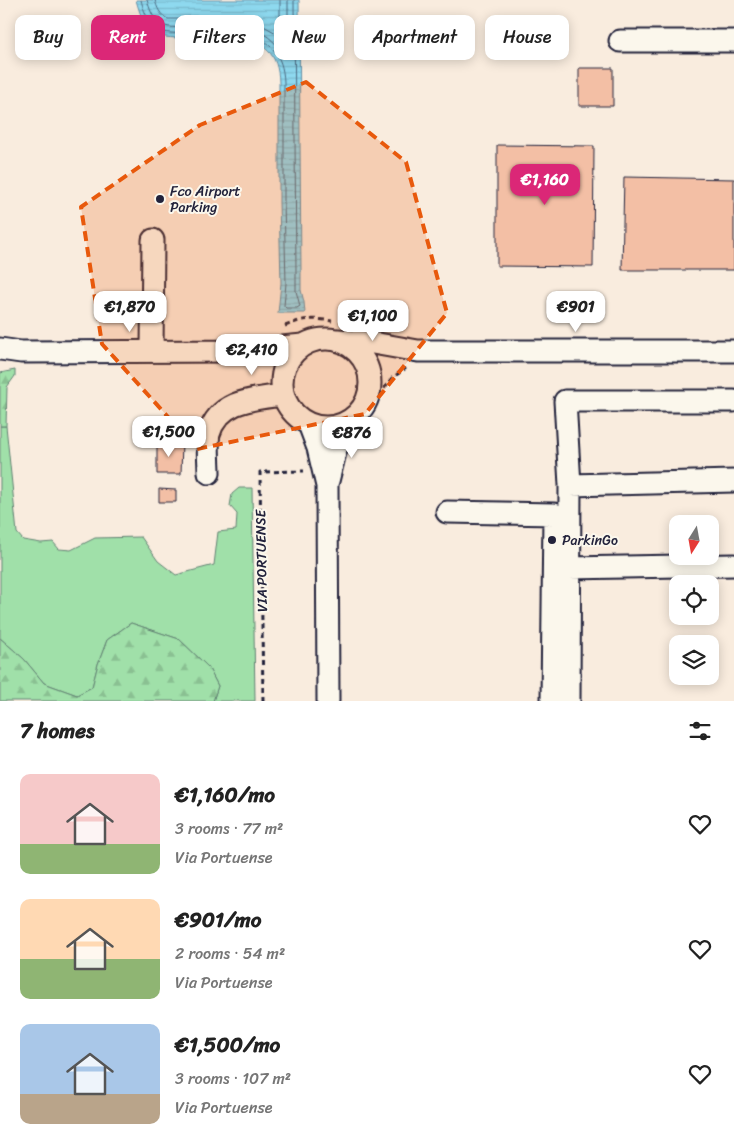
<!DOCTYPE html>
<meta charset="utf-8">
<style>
:root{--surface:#fff;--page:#f6f6f6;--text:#222;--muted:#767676;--accent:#db2777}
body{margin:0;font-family:Sriracha,sans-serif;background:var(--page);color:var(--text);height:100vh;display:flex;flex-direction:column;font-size:19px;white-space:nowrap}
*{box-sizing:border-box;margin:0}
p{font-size:16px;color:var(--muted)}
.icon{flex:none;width:28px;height:28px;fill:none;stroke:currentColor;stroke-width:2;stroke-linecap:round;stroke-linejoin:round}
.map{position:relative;height:701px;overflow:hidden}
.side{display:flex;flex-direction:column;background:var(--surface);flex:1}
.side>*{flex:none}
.guide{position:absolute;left:15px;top:15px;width:705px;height:45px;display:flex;gap:10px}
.needle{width:32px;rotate:191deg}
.buttons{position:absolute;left:669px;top:515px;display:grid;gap:10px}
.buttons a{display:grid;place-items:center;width:50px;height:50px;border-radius:10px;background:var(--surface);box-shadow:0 2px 12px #0003;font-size:25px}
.price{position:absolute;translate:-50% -42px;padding:0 11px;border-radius:10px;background:#fff;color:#222;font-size:16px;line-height:32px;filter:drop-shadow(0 1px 2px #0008)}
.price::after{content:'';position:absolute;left:50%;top:30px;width:15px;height:11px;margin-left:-8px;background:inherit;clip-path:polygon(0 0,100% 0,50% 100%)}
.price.current{background:var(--accent);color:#fff}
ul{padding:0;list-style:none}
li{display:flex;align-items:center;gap:15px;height:125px;padding:0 20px}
li span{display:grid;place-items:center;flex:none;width:140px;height:100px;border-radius:10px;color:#555}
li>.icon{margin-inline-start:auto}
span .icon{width:60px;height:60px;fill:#fffc;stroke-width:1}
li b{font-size:21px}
h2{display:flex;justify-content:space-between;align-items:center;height:60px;padding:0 20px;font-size:21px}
.chip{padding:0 18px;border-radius:10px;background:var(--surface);box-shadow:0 2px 12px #0003;font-size:18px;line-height:45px}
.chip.current{background:var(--accent);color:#fff}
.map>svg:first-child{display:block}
.green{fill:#a0e0a9;stroke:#618172}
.forest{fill:url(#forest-firs);stroke:#618172}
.water{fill:url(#water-rules);stroke:#6390a7}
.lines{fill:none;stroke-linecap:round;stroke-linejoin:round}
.shore{stroke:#4d6b83;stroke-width:1}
.building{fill:#f3bfa5;stroke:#22223b}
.minor-casing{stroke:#22223b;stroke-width:25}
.path{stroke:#22223b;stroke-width:3;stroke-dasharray:5 4;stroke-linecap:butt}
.minor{stroke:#fbf7ec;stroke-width:21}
.marked{fill:#e8590c;fill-opacity:0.2;stroke:#e8590c;stroke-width:4;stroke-dasharray:10 6;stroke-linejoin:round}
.poi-dot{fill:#22223b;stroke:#fbf7ec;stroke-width:2}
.labels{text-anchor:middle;stroke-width:4;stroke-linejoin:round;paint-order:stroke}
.poi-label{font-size:14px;fill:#22223b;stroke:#fbf7ec;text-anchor:start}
.street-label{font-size:14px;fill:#22223b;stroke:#fbf7ec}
</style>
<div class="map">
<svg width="734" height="701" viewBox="0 0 734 701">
<defs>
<pattern id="forest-firs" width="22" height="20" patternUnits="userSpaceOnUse" patternTransform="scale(1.25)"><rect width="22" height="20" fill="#a0e0a9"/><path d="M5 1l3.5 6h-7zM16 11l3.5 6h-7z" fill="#8ac092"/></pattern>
<pattern id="water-rules" width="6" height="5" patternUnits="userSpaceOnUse" patternTransform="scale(1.25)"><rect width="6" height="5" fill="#8ed9ef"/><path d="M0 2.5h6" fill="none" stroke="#7abace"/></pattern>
</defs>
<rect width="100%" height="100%" fill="#f9ecde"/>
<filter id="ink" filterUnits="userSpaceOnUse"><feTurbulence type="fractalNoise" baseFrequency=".02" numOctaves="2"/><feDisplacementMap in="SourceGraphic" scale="10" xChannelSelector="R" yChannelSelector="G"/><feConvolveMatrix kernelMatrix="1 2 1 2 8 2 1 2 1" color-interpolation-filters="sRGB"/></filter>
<g filter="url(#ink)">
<!-- green -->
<path class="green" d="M 0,426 L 6,426 L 17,533 L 23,540 L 41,543 L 53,542 L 59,549 L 71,550 L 95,538 L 141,537 L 158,561 L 176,575 L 214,565 L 218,532 L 236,530 L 237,514 L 230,506 L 232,494 L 239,488 L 252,488 L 255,701 L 213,701 L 218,686 L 208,667 L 179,639 L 131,623 L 107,640 L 98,664 L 92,687 L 77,695 L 44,683 L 24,659 L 0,638 Z"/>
<!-- forest -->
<path class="forest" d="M 15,370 L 15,376 L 7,387 L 6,426 L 0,426 L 0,373 Z
M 131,623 L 179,639 L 208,667 L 218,686 L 213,701 L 0,701 L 0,638 L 24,659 L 44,683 L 77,695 L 92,687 L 98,664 L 107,640 Z"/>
<!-- water -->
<path class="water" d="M 136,0 L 299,0 L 301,274 L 301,290 L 304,302 L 305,313 L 278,313 L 281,283 L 279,202 L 279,82 C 278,53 265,43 238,38 C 223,38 208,38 194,38 C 156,38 147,39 136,0 Z"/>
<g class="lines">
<!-- shore -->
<path class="shore" d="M 141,0 C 145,16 152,32 171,33 C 185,34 199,34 213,33 C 222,33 231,32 240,33 C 269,37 283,54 284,82 L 284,202 L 286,283 L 284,306 L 286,308 L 297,308 L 300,306 L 296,291 L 296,274 L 294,0
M 147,0 C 150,9 152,18 160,23 C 167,29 177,27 186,27 C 195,27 204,27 213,27 C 243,26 265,25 283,54 L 285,55 L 288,52 L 288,0
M 155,0 C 157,8 160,15 168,19 L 241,19 L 260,24 L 278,34 L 280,31 L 280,0"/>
</g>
<!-- building -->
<path class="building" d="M 579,68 L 613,68 L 613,106 L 579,106 Z
M 497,145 L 594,146 L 593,267 L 497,266 Z
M 624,177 L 734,179 L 734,270 L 622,270 Z
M 157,442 L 182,442 L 181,474 L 157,474 Z
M 159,489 L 176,490 L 176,502 L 159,502 Z"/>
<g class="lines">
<!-- minor casing -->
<g class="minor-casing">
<path id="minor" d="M 620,41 L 734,41
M282 383a44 44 0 1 1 88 0a44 44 0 1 1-88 0Z
M 338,340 L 367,342 L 418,351 L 734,351
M 0,349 L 21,352 L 239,351 L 303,345
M 152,351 L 153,240
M 309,424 L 318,448 L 327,486 L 328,701
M 209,473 C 209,462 207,443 209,434 C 219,400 253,399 282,395
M 328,481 L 336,449 L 347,422
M 570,485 L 565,401 L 734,401
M 447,512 L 554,514 L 552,701
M 569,568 L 734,565
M 569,701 L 570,485 L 734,481"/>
</g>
<!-- path -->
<path class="path" d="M 285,326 C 304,318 312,318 332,321
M 365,419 L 385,387 L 392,378 L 406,368
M 263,701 L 260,472 L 304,471"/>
<!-- minor -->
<use href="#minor" class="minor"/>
</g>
</g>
<!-- marked area -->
<path class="marked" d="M 306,82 L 406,162 L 447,313 L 365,414 L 197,449 L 102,344 L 81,207 L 200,125 Z"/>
<!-- markers -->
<g class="poi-dot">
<circle cx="160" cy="199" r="5"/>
<circle cx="552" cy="540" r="5"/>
</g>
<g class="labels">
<!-- poi labels -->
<g class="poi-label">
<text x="170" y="196">Fco Airport<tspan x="170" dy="16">Parking</tspan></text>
<text x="562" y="545">ParkinGo</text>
</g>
<!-- street labels -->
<g class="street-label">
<text transform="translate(261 561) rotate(-91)" y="5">VIA PORTUENSE</text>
</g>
</g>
</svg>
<div class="buttons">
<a><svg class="needle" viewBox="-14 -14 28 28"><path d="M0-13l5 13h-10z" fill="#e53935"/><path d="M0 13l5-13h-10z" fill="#767676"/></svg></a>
<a><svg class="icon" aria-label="locate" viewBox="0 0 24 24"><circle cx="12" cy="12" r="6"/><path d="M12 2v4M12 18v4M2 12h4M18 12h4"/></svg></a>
<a><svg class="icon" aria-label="layers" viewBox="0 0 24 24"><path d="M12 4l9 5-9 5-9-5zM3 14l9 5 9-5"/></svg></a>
</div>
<b class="price current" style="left:545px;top:206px">€1,160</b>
<b class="price" style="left:130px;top:333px">€1,870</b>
<b class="price" style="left:576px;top:333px">€901</b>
<b class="price" style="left:373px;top:342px">€1,100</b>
<b class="price" style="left:252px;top:376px">€2,410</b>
<b class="price" style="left:169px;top:458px">€1,500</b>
<b class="price" style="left:352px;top:459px">€876</b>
<div class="guide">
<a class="chip">Buy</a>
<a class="chip current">Rent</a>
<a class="chip">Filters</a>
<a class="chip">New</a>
<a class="chip">Apartment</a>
<a class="chip">House</a>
</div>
</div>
<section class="side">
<h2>7 homes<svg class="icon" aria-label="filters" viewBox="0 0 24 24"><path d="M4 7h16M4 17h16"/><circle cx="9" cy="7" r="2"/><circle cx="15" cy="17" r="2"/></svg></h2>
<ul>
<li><span style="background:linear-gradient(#f6c9c9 70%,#8fb573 0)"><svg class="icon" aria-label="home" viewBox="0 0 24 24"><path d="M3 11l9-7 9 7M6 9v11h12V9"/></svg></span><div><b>€1,160/mo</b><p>3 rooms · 77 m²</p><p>Via Portuense</p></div><svg class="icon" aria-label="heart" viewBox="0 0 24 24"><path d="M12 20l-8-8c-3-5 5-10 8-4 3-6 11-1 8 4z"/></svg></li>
<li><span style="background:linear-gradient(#ffd9b3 60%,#8fb573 0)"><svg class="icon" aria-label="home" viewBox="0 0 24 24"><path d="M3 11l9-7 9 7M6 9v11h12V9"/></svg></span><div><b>€901/mo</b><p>2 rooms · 54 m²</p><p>Via Portuense</p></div><svg class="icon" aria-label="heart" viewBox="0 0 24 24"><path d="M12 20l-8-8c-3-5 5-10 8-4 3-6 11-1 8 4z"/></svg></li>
<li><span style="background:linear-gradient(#a9c7e8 70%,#b9a48a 0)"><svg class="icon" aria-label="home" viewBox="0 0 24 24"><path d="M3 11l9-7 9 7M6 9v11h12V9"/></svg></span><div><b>€1,500/mo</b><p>3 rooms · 107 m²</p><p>Via Portuense</p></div><svg class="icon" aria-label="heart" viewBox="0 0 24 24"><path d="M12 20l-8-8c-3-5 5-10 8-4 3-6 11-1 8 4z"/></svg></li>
</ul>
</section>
